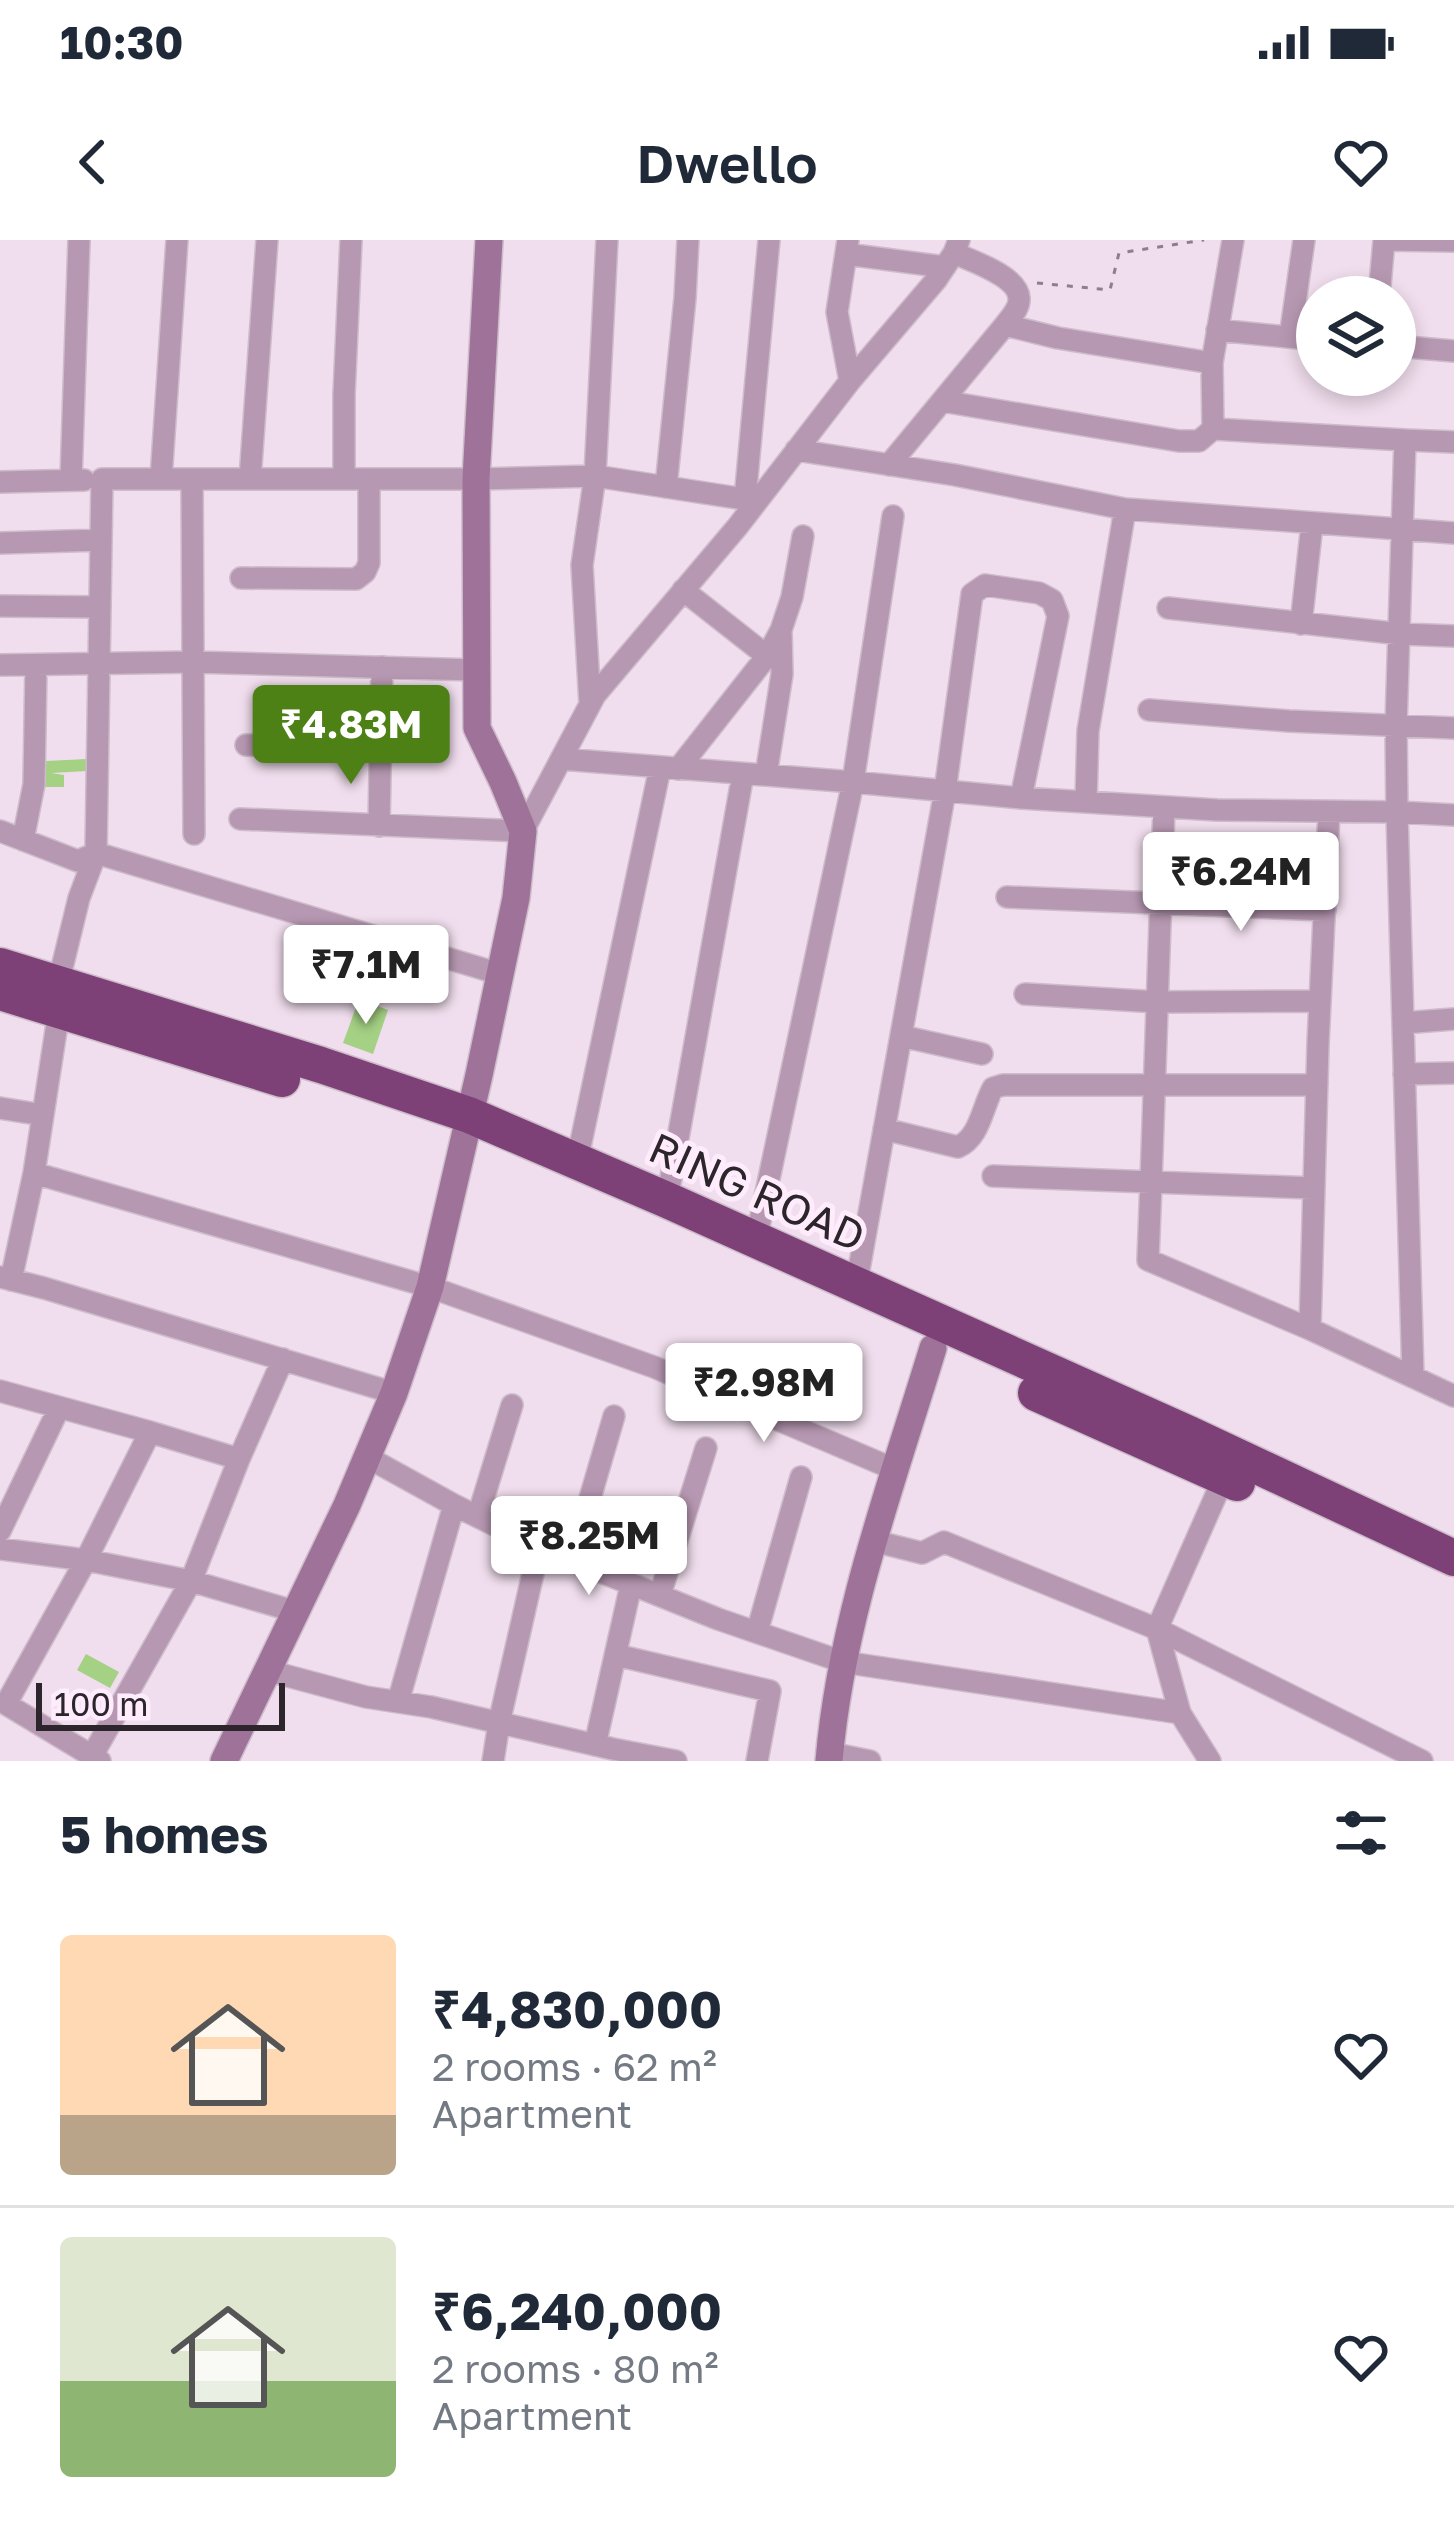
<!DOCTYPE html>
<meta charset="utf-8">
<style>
:root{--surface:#fff;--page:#f6f6f7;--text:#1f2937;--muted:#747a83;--line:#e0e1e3;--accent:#4d8115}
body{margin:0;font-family:"Golos Text",sans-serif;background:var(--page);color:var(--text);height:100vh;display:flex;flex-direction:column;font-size:45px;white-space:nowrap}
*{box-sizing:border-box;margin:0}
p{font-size:39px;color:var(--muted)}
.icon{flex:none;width:66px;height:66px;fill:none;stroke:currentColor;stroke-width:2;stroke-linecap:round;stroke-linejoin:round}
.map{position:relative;height:1521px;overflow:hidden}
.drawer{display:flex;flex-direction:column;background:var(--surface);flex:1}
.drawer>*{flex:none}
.fabs{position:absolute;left:1296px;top:36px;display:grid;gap:24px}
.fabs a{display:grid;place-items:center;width:120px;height:120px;border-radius:50%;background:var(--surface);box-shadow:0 6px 18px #0003;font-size:60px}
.scale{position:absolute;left:36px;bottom:30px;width:249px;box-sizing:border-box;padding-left:12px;border:6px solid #2c252b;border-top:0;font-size:33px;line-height:42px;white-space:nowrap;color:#2c252b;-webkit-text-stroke:9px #feebfb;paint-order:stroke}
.price{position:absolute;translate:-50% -102px;padding:0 27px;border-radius:12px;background:#fff;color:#222;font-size:39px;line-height:78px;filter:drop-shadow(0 3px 6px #0008)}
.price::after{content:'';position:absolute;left:50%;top:72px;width:36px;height:27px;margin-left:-18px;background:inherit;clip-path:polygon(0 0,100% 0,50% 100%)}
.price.on{background:var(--accent);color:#fff}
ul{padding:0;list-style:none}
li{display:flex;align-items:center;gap:36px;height:300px;padding:0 60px}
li+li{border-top:3px solid var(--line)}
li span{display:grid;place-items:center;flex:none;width:336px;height:240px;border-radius:12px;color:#555}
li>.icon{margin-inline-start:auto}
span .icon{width:144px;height:144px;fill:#fffc;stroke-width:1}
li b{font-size:51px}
h2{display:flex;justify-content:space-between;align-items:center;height:144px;padding:0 60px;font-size:51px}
.status{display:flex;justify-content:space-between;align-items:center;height:84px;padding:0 60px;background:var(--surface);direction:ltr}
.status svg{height:33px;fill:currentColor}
header{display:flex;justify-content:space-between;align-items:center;height:156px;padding:0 60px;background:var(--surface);font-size:54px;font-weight:600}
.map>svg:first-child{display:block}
.building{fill:#a4d184}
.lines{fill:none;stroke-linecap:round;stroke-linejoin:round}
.street-casing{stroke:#cdbcca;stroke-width:24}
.secondary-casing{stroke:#cdbcca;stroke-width:30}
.highway-casing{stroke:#cdbcca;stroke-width:39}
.path{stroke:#8c7f8a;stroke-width:3;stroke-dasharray:6 9;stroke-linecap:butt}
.street{stroke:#b798b2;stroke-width:21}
.secondary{stroke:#9f7399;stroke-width:27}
.highway{stroke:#7d4077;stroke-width:36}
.labels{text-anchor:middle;stroke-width:10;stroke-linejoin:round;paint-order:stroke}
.street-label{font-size:42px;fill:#2c252b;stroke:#feebfb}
</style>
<div class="status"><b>10:30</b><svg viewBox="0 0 49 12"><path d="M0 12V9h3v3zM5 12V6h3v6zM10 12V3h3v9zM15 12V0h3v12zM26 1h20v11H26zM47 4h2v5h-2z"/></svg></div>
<header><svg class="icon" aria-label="back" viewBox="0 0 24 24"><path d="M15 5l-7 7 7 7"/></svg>Dwello<svg class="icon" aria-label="heart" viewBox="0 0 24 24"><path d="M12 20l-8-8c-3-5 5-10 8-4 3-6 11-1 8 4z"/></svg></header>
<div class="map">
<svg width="1454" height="1521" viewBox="0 0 1454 1521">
<rect width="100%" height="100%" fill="#f0dded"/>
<!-- building -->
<path class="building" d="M 87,519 L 87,531 L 51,533 L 64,535 L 64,547 L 44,547 L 46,521 Z
M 359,759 L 388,770 L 373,814 L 343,803 Z
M 86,1414 L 119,1432 L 110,1448 L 77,1430 Z"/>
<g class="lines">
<!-- street casing -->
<g class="street-casing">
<path id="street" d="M 848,0 L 837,72 L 850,141
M 1384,0 L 1454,1
M 954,13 C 972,21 1018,36 1019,58 C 1020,68 1011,77 1005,85 L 1058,98 L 1212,123 L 1233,0
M 846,14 L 945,27
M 1379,57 L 1384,0
M 1217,90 L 1317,100
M 1290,97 L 1304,0
M 1395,106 L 1454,111
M 942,161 L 1179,201 L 1199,201 L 1213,189
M 1405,200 L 1454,202
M 796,210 L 955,235 L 1125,269 L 1088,491 L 1086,562
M 889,225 L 1005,85
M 161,239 L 177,0
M 192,239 L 194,594
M 250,239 L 267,0
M 344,239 L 344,155 L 351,0
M 71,240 L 79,0
M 0,242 L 84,240
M 666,247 L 685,58 L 688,0
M 745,259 L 769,0
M 1125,269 L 1454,293
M 0,303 L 101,300
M 241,338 L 356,339 L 365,332 L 369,323 L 369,239
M 683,350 L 767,416
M 0,366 L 100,367
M 1168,368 L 1401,394 L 1454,396
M 1301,384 L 1312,284
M 0,425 L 193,422 L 476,430
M 590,464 L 582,325 L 595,236 L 607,0
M 1149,470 L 1289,481 L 1454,488
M 246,505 L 381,508
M 561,519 L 853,542 L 1021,558 L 1217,570 L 1397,572 L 1396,486 L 1405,200 L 1213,189 L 1212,123
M 678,529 L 767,416 L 781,390 L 792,357 L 803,296
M 766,535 L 782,434 L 781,393
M 1329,572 L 1318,804 L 1310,1089 L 1454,1156
M 240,579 L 523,591 L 595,455 L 738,286 L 850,141 L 936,40 L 954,13 L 959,0
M 379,586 L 382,427
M 0,591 L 78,621 L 96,613
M 23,600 L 34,544 L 36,425
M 1007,657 L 1325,670
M 500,734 L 96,613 L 102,239 L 476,239 L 595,236 L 757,261
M 58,744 L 79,658 L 96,613
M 1025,754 L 1158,762 L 1320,761
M 1403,783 L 1454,779
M 901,796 L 982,814
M 1404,834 L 1454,833
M 0,868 L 43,875
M 884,889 L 958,907 C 980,897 982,868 993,848 L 1003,845 L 1317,845
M 577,921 L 660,528
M 34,933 L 430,1047 L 654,1127 L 896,1230
M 993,936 L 1151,942 L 1164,567
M 667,960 L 743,534
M 756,1000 L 853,542 L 893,276
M 0,1037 L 44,1048 L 394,1153
M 11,1040 L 34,933 L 59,771
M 856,1046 L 945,551 L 972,354 L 985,345 L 1039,353 L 1052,360 L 1058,376 L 1021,558
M 1310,1089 L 1148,1020 L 1151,942 L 1314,948
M 1413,1137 L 1397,572 L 1454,575
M 0,1151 L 150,1192
M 367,1217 L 454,1265 L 539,1307 L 718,1379 L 843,1422 L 1180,1473
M 478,1276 L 512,1165
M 0,1291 L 59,1168
M 874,1301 L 922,1313 L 944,1302 L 1157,1389 L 1422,1521
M 0,1309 L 86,1320 L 191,1341 L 297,1372
M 572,1320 L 614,1176
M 660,1355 L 706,1208
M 757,1392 L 801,1237
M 616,1415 L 770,1451 L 757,1521
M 269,1431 L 366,1457 L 431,1467 L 613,1509 L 676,1521
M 398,1462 L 454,1265
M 595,1505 L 631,1345
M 830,1513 L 870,1521
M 89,1521 L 92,1516 L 6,1464 L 86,1320 L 150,1192 L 239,1219
M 100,1521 L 92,1516 L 191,1341 L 239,1219 L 283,1119
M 493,1521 L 499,1483 L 539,1307
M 1210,1521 L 1180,1473 L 1157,1389 L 1224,1237"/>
</g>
<!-- secondary casing -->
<g class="secondary-casing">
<path id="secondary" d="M 224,1521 L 347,1265 L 394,1153 L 430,1047 L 479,835 L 516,658 L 523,591 L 503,542 L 477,488 L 476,239 L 489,0
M 829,1521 C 841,1379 892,1243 933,1108"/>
</g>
<!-- highway casing -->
<g class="highway-casing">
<path id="highway" d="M 0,726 L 321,825 L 469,875 L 667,960 L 1189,1194 L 1454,1318
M 0,752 L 282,839
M 1036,1153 L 1237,1243"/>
</g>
<!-- path -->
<path class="path" d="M 1037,43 L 1110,50 L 1119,13 L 1204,0"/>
<!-- street -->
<use href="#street" class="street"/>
<!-- secondary -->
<use href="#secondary" class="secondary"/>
<!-- highway -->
<use href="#highway" class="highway"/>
</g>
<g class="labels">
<!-- street labels -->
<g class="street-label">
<text transform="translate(757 952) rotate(24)" y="15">RING ROAD</text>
</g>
</g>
</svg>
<div class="fabs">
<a><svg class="icon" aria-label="layers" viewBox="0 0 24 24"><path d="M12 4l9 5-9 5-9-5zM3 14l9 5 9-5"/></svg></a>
</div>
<div class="scale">100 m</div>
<b class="price on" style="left:351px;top:547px">₹4.83M</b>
<b class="price" style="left:1241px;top:694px">₹6.24M</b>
<b class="price" style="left:366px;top:787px">₹7.1M</b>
<b class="price" style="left:764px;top:1205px">₹2.98M</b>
<b class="price" style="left:589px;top:1358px">₹8.25M</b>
</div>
<section class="drawer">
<h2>5 homes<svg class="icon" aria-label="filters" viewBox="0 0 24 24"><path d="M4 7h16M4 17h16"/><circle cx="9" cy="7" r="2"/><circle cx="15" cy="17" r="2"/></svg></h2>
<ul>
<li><span style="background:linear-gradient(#ffd9b3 75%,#b9a48a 0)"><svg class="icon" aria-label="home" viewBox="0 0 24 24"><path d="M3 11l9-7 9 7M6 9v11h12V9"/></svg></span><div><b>₹4,830,000</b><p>2 rooms · 62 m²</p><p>Apartment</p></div><svg class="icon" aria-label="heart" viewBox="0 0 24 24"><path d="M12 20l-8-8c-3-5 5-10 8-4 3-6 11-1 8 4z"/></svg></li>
<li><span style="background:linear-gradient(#dfe7d0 60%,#8fb573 0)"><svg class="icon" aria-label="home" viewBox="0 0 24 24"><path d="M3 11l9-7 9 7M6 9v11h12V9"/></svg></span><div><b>₹6,240,000</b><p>2 rooms · 80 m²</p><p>Apartment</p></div><svg class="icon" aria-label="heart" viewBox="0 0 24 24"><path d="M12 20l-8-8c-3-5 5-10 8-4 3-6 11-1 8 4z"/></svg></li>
</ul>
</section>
